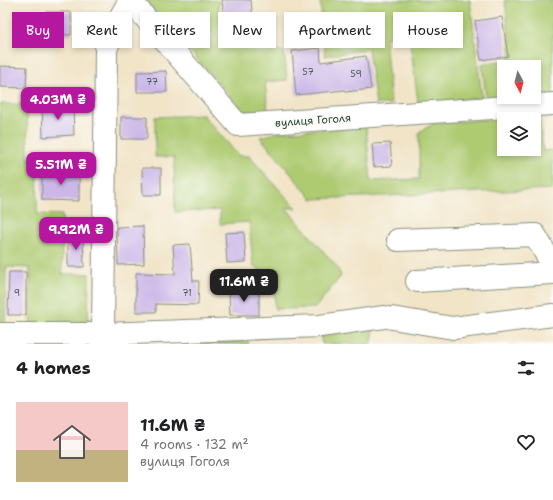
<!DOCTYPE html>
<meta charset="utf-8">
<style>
:root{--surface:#fff;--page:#f6f6f6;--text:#202124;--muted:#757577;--accent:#b5179e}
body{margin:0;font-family:"Shantell Sans",sans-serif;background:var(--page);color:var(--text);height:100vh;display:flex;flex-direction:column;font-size:15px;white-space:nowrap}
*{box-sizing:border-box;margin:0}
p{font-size:13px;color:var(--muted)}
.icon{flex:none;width:22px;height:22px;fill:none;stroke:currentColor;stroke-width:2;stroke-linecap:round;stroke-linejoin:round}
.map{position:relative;height:344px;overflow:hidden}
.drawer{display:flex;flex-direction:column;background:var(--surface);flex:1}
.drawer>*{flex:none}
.guide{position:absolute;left:12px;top:12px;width:529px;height:36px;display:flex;gap:8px}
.needle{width:26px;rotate:173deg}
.tools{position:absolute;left:497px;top:60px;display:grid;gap:8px}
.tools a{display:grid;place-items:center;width:44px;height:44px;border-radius:0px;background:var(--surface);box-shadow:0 2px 6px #0003;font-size:20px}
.price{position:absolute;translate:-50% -34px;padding:0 9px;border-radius:8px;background:var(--accent);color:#fff;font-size:13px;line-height:26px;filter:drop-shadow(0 1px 2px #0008)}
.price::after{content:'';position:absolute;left:50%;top:24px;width:12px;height:9px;margin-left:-6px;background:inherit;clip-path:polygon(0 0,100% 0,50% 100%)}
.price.on{background:#222;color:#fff}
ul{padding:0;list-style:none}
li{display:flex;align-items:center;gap:12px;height:100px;padding:0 16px}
li span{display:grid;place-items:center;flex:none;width:112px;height:80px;border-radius:0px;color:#555}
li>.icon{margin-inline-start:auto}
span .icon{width:48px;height:48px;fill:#fffc;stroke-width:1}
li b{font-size:17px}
h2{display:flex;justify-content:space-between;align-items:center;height:48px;padding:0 16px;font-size:17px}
.tag{padding:0 14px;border-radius:0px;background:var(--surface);box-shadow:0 2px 6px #0003;font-size:14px;line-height:36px}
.tag.on{background:var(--accent);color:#fff}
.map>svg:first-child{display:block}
.green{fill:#aecb72;stroke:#668453;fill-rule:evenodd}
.building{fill:#ccb7e8}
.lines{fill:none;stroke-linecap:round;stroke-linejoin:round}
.minor-casing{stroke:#88907e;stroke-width:24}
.minor{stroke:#fff;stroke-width:22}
.labels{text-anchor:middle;stroke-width:4;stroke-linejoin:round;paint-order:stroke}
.number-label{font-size:9px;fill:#4a5c61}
.street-label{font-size:11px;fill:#1f3d34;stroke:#fdfcf7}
</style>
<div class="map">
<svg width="553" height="344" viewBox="0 0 553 344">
<rect width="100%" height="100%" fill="#fdfcf7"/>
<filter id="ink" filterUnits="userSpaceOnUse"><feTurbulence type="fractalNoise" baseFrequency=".025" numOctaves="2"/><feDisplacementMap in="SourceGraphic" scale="8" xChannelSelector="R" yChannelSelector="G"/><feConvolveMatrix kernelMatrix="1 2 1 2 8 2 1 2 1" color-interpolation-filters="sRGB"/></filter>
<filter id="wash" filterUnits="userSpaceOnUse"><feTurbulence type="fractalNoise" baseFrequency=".012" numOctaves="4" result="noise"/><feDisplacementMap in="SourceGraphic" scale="16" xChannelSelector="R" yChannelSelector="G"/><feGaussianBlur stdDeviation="0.9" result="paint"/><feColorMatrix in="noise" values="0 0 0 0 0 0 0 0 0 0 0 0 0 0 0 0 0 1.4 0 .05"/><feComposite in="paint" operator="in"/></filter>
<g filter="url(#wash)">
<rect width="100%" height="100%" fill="#f1e4c7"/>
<!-- green -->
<path class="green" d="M 145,0 L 218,0 L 221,29 L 259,25 L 261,44 L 284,52 L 287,80 L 265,82 L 268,111 L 244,112 Z
M 320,0 L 470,0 L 482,98 L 418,102 L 409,35 L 385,38 L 391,104 L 376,104 L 368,49 L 325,56 Z
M 505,0 L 552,0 L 553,15 L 553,95 L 534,96 L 534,67 L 504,67 L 504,97 L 486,98 L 482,64 L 511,59 Z
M 0,104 L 27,104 L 28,159 L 38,159 L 37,214 L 62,215 L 62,274 L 89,274 L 88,322 L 30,323 L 30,268 L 6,267 L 5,323 L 0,323 Z
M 203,115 L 239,156 L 249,156 L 296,208 L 286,208 L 337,267 L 341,276 L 315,308 L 275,309 L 274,280 L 253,265 L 249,222 L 220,224 L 220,210 L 175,212 L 174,157 L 155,157 L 155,117 Z
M 539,116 L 543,151 L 553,150 L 553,189 L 312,199 L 260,137 L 280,132 L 366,126 L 371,181 L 419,179 L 419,132 L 435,123 ZM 504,119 L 534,119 L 534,149 L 504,149 Z
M 374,327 L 372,344 L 322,344 L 321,336 Z
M 248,341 L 249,344 L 186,344 Z"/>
<g id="blocks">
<!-- building -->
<path class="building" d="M 222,0 L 251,0 L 253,20 L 224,23 Z
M 46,12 L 71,12 L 71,35 L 45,34 Z
M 502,17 L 508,56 L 481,60 L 475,21 Z
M 320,48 L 321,62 L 366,56 L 371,89 L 346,92 L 345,90 L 296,95 L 292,51 Z
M 0,66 L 27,67 L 26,88 L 0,87 Z
M 166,71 L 167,92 L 137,92 L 137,72 Z
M 73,106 L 74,135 L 43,137 L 42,107 Z
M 121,117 L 147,117 L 147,139 L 121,139 Z
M 390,143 L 392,166 L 374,167 L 372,144 Z
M 142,168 L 161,168 L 161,195 L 143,195 Z
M 42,172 L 79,172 L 79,201 L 42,200 Z
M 143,226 L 144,264 L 118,265 L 117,227 Z
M 244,232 L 246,262 L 227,263 L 225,233 Z
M 83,234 L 84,267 L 68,267 L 68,235 Z
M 190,244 L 193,281 L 199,281 L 198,305 L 156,304 L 156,312 L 136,312 L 136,273 L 175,274 L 173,245 Z
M 9,272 L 26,272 L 26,315 L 8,315 Z
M 259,291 L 259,315 L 230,315 L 229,292 Z"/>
</g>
</g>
<g filter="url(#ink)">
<use href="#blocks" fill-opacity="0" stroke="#88907e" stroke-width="1"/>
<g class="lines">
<!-- minor casing -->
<g class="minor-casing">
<path id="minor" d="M 130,0 L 238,125 L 553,104
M 398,240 L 535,235 L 553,266
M 417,281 L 553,273
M 392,318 L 453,328 L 553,315
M 0,334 L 103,334 L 320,326 L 384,317
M 103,334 L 106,50 L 114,28 L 130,0"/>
</g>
<!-- minor -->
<use href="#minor" class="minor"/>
</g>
</g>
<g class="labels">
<!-- number labels -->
<g class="number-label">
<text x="308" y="75">57</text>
<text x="356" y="77">59</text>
<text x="152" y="85">77</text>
<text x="17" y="296">9</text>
<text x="187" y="296">71</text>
</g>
<!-- street labels -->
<g class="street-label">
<text transform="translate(313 120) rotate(-4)" y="4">вулиця Гоголя</text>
</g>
</g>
</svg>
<div class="tools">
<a><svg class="needle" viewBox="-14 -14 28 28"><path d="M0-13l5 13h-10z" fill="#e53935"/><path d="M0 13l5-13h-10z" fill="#757577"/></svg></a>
<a><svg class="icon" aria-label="layers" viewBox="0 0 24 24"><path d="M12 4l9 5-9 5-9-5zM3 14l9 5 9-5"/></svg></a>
</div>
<b class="price" style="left:58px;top:121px">4.03M ₴</b>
<b class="price" style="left:61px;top:186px">5.51M ₴</b>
<b class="price" style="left:76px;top:251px">9.92M ₴</b>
<b class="price on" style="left:244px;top:303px">11.6M ₴</b>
<div class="guide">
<a class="tag on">Buy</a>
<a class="tag">Rent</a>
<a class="tag">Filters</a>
<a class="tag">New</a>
<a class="tag">Apartment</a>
<a class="tag">House</a>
</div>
</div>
<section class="drawer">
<h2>4 homes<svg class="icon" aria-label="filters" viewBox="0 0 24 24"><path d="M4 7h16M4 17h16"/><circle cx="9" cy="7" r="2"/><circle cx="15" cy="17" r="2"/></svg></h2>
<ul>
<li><span style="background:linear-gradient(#f6c9c9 60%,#c2b280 0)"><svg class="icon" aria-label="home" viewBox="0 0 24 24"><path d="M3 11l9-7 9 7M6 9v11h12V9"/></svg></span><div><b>11.6M ₴</b><p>4 rooms · 132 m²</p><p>вулиця Гоголя</p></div><svg class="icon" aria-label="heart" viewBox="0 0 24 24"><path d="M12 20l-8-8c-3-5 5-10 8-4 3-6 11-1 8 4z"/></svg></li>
</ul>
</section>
